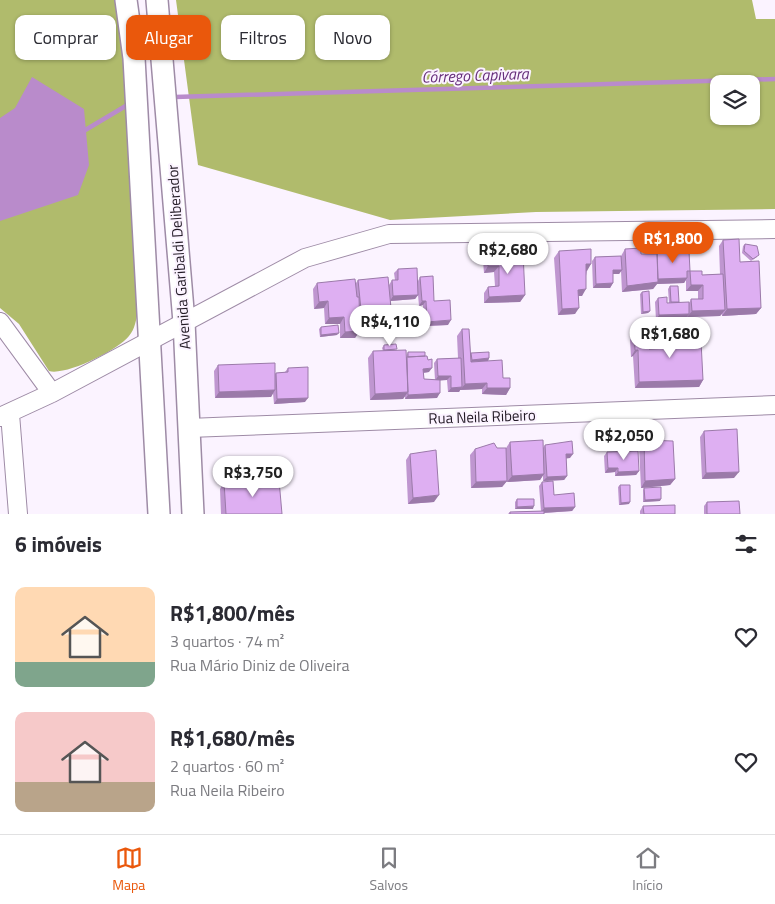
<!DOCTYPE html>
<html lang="pt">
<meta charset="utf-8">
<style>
:root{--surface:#fff;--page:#f2f2f3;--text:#2b2b33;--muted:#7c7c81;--line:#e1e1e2;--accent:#ea580c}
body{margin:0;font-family:"Titillium Web",sans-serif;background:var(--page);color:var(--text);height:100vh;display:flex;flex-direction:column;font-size:19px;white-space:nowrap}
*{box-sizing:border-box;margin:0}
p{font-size:16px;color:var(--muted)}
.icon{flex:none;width:28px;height:28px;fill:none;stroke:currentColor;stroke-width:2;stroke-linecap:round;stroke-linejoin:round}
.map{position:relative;height:514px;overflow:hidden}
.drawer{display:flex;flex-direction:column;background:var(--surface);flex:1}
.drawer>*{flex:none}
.banner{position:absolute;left:15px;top:15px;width:500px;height:45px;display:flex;gap:10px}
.fabs{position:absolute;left:710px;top:75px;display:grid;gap:10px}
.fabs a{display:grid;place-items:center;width:50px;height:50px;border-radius:10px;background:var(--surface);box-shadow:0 1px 4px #0004;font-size:25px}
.price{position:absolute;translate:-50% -42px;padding:0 11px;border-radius:18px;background:#fff;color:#222;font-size:16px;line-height:32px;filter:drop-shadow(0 1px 2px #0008)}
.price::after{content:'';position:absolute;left:50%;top:30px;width:15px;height:11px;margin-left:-8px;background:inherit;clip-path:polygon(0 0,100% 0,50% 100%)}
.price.current{background:var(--accent);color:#fff}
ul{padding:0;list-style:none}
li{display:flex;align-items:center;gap:15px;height:125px;padding:0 15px}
li span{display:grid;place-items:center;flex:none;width:140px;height:100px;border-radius:10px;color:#555}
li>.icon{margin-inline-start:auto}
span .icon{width:60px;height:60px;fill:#fffc;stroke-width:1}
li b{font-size:21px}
h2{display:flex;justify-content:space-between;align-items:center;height:60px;padding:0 15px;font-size:21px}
.chip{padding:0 18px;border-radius:10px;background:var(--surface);box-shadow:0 1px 4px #0004;font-size:18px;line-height:45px}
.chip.current{background:var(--accent);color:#fff}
.dock{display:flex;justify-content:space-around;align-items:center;height:70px;border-top:1px solid var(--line);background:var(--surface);font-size:14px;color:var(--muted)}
.dock a{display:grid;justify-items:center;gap:2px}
.dock .current{color:var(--accent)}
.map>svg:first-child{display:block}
.forest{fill:#b0bb6c;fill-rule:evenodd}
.water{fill:#b98bcb}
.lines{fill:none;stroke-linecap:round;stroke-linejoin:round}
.stream{stroke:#b98bcb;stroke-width:4.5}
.minor-casing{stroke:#9e8ba6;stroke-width:20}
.tertiary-casing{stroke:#9e8ba6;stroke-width:24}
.minor{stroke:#fff;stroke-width:18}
.tertiary{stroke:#fff;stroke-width:21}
.wall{fill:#bf96d0}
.shaded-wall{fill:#9b7aa9}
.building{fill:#deaff2;stroke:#9b7aa9}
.labels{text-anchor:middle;stroke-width:4;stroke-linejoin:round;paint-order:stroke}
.street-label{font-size:15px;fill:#221a25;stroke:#fbf3ff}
.water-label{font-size:16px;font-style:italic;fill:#662e7b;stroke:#fbf3ff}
</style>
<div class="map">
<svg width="775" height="514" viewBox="0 0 775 514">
<rect width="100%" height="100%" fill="#fbf3ff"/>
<!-- forest -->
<path class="forest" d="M 0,0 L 118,0 L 124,23 L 138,311 C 136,320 135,329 129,336 C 118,350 66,376 49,371 L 19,324 L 0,308 Z
M 176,0 L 752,0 L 756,19 L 775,19 L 775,209 L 536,212 L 390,220 L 198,165 ZM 719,84 L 751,84 L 751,116 L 719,116 Z"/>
<!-- water -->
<path class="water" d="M 32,77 L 84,109 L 89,165 L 78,195 L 0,221 L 0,118 L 15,108 Z"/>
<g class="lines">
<!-- stream -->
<path class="stream" d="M 175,97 L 775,79
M 82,132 L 129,104"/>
<!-- minor casing -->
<g class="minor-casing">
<path id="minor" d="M 0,322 L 52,393
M 10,414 L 18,514
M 0,417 L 52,393 L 305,258 L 389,234 L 775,229
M 189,428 L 775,405"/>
</g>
<!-- tertiary casing -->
<g class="tertiary-casing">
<path id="tertiary" d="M 126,0 L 134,58 L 159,514
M 157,0 L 184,322 L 193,514"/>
</g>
<!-- minor -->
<use href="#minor" class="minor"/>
<!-- tertiary -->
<use href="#tertiary" class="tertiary"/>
</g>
<!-- wall -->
<path class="wall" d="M 723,240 L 740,262 L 761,308 L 756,314 L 722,316 L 722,314 L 720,316 L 687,317 L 687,316 L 686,318 L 656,320 L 655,302 L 658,298 L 667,303 L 669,303 L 668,289 L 670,286 L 678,303 L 689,303 L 691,299 L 698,299 L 698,291 L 686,291 L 686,280 L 684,283 L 657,284 L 653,289 L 622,292 L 621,271 L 619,274 L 613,274 L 613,283 L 610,288 L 593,288 L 592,261 L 595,257 L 621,256 L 625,249 L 641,254 L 654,254 L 657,249 L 690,271 L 702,275 L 720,274 L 719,246 Z
M 745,244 L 757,257 L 751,261 L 742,253 L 743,246 Z
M 559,251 L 587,271 L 582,296 L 578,296 L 575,314 L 558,315 L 554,258 Z
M 488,254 L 525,295 L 520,302 L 484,303 L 484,293 L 488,287 L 495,286 L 494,272 L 484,273 L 483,261 Z
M 398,269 L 418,281 L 420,277 L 448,325 L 425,326 L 422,332 L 390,334 L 388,317 L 392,312 L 423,309 L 423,305 L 419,306 L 418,295 L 415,299 L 391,301 L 391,308 L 387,314 L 369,316 L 366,335 L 359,335 L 358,333 L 355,338 L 340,338 L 340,324 L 325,324 L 324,308 L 314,309 L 313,289 L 317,283 L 356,283 L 358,280 L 389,285 L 392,280 L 395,280 L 394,273 Z
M 642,292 L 650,311 L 648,313 L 641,314 L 640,294 Z
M 321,327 L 337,335 L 320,337 L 319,329 Z
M 462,329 L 470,354 L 489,358 L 488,361 L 471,362 L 503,378 L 510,388 L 506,395 L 482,394 L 482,389 L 460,390 L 459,392 L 448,392 L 447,380 L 440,380 L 437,398 L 405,399 L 405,396 L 403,399 L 370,400 L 368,358 L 373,351 L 383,351 L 382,348 L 384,345 L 396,350 L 406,359 L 407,354 L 408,352 L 425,356 L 429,372 L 424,373 L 424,379 L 435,380 L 434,363 L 437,359 L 458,358 L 457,336 Z
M 634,333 L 649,349 L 666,349 L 666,342 L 671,335 L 697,341 L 703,380 L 699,387 L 635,388 L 633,356 L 631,357 L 630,340 Z
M 218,365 L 275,374 L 276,373 L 285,372 L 288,368 L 305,402 L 274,404 L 273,393 L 271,397 L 215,398 L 214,371 Z
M 704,431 L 734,478 L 702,479 L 700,437 Z
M 644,440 L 675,479 L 670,485 L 641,488 L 639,447 Z
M 510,442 L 543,448 L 545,445 L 570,458 L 566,458 L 567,476 L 564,480 L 543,481 L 543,475 L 540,480 L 507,482 L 506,455 L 507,481 L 502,487 L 471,488 L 470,455 L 475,449 L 497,448 L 506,448 Z
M 607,452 L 639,471 L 636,475 L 615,476 L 615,472 L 605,473 L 604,456 Z
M 410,454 L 434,502 L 408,504 L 406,460 Z
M 224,482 L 282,514 L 221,514 L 220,489 Z
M 542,482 L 554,495 L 575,507 L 572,511 L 544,513 L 544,514 L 508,514 L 510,512 L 541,511 L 539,486 Z
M 620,485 L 629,504 L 619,505 L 618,487 Z
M 644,488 L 660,501 L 643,502 L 643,490 Z
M 517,499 L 533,509 L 515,509 L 515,502 Z
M 707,502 L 740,514 L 704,514 L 704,506 Z
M 643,506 L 675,514 L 640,514 L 640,511 Z"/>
<!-- shaded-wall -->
<path class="shaded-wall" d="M 586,264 L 591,264 L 587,271 L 582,271 Z
M 488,266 L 499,266 L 494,272 L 484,273 Z
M 613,270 L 622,270 L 619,274 L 610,274 Z
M 687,278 L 684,283 L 657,284 L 653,289 L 622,292 L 627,286 L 658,279 Z
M 613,283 L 610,288 L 593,288 L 596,284 Z
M 691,285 L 703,285 L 698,291 L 686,291 Z
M 586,289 L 582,296 L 573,296 L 578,290 Z
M 418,295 L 415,299 L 390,301 L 393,296 Z
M 525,295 L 520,302 L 484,303 L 489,297 Z
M 328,301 L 324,308 L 314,309 L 319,302 Z
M 422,301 L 426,301 L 423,305 L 419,306 Z
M 391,308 L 387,314 L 364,316 L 369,310 Z
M 579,308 L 575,314 L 558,315 L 562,309 Z
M 761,308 L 756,314 L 722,316 L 727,309 Z
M 725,310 L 720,316 L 687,317 L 692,311 Z
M 650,311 L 648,313 L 641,314 L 643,312 Z
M 689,314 L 686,318 L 656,320 L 659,315 Z
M 344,317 L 340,324 L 325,324 L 329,318 Z
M 451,320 L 448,325 L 424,326 L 427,322 Z
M 425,327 L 422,332 L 390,334 L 393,330 Z
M 371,328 L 366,335 L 359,335 L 363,329 Z
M 360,331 L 355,338 L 340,338 L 345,332 Z
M 339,333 L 337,335 L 320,337 L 321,335 Z
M 635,350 L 638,350 L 633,356 L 631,357 Z
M 489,358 L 488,361 L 470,362 L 472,360 Z
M 432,368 L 429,372 L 420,373 L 423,369 Z
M 438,376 L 451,376 L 447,380 L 435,381 Z
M 703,380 L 699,387 L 635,388 L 639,382 Z
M 487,383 L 482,389 L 460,390 L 465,384 Z
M 462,387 L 459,392 L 448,392 L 451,388 Z
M 487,388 L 510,388 L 506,395 L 482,394 Z
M 275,390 L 271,397 L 215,398 L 219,392 Z
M 408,392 L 403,399 L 370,400 L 375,394 Z
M 440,393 L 437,398 L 405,399 L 408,395 Z
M 308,398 L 305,402 L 274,404 L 277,399 Z
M 566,454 L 573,454 L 570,458 L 563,459 Z
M 608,468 L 618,468 L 615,472 L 605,473 Z
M 639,471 L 636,475 L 615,476 L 618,472 Z
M 739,472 L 734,478 L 702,479 L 706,473 Z
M 544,474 L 540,480 L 507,482 L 512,476 Z
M 567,476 L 564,480 L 543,481 L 547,477 Z
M 675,479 L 670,485 L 641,488 L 645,481 Z
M 507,481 L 502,487 L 471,488 L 476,482 Z
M 439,495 L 434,502 L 408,504 L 413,498 Z
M 661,499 L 660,501 L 643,502 L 645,500 Z
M 630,502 L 629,504 L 619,505 L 621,503 Z
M 534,506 L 533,509 L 515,509 L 517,507 Z
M 575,507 L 572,511 L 541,513 L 544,508 Z"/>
<!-- building -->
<path class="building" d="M 739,239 L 740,262 L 759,261 L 761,308 L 727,309 L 723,240 Z
M 745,244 L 757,246 L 759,255 L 753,259 L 744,251 Z
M 641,248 L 641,254 L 657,254 L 658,282 L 627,286 L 625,249 Z
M 591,249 L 591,264 L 586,264 L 586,289 L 578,290 L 579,308 L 562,309 L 559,251 Z
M 657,249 L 686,249 L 689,251 L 690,271 L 687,271 L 687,278 L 658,279 Z
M 523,253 L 525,295 L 489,297 L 488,287 L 499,286 L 499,266 L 488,266 L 488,254 Z
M 621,256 L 622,270 L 613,270 L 613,283 L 596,284 L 595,257 Z
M 417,268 L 418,295 L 393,296 L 392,280 L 398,280 L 398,269 Z
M 690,271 L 702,271 L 702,275 L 723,274 L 725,310 L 692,311 L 691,299 L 703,299 L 703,285 L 691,285 Z
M 433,276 L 434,301 L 450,300 L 451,320 L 427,322 L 426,301 L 422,301 L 420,277 Z
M 388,277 L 391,308 L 369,310 L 371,328 L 363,329 L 358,280 Z
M 355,279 L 357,297 L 359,297 L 360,331 L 345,332 L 344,317 L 329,318 L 328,301 L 319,302 L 317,283 Z
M 670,286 L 678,286 L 679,302 L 671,302 Z
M 649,291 L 650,311 L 643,312 L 642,292 Z
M 667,297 L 667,303 L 689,302 L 689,314 L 659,315 L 658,298 Z
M 424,309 L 425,327 L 393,330 L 392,312 Z
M 338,325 L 339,333 L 321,335 L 321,327 Z
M 462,329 L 469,329 L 471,362 L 502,360 L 503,378 L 510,378 L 510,388 L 487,388 L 487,383 L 465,384 Z
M 634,333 L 648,333 L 649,349 L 671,348 L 671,335 L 697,334 L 697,341 L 701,341 L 703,380 L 639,382 L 638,350 L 635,350 Z
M 396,344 L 397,349 L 384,350 L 384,345 Z
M 406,350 L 408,392 L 375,394 L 373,351 Z
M 408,352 L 425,352 L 425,356 L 408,357 Z
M 489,352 L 489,358 L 472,360 L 471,353 Z
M 427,356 L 428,360 L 432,359 L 432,368 L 423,369 L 424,379 L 440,380 L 440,393 L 408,395 L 407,357 Z
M 461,358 L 462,387 L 451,388 L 451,376 L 438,376 L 437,359 Z
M 275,363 L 275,390 L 219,392 L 218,365 Z
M 308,367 L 308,398 L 277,399 L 276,373 L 288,372 L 288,368 Z
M 737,429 L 739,472 L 706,473 L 704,431 Z
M 543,440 L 544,474 L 512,476 L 510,442 Z
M 644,440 L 673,441 L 675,479 L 645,481 Z
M 572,441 L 573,454 L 566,454 L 567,476 L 547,477 L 545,445 Z
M 494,443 L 497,448 L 506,448 L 507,481 L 476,482 L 475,449 Z
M 436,450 L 439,495 L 413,498 L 410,454 Z
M 638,451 L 639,471 L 618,472 L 618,468 L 608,468 L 607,452 Z
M 279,480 L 282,514 L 226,514 L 224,482 Z
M 553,481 L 554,495 L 574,493 L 575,507 L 544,508 L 542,482 Z
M 620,485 L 630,485 L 630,502 L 621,503 Z
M 661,487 L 661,499 L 645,500 L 644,488 Z
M 517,499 L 534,499 L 534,506 L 517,507 Z
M 739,501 L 740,514 L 707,514 L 707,502 Z
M 675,505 L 675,514 L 644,514 L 643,506 Z
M 544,511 L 544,514 L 510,514 L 510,512 Z"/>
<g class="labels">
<!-- street labels -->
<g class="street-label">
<text transform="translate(179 257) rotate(-94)" y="5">Avenida Garibaldi Deliberador</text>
<text transform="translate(482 417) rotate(-2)" y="5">Rua Neila Ribeiro</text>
</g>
<!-- water labels -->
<g class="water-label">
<text transform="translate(475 75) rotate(-2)" y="6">Córrego Capivara</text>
</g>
</g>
</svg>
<div class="fabs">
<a><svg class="icon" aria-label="layers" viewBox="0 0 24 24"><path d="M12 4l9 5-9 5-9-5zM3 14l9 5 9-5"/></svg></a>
</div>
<b class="price current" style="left:673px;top:264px">R$1,800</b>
<b class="price" style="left:508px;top:275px">R$2,680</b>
<b class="price" style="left:390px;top:347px">R$4,110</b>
<b class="price" style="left:670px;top:359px">R$1,680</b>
<b class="price" style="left:624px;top:461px">R$2,050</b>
<b class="price" style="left:253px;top:498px">R$3,750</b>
<div class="banner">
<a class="chip">Comprar</a>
<a class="chip current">Alugar</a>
<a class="chip">Filtros</a>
<a class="chip">Novo</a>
</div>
</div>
<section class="drawer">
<h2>6 imóveis<svg class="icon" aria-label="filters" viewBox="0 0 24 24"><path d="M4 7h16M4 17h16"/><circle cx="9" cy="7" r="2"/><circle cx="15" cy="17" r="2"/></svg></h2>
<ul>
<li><span style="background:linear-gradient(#ffd9b3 75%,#7fa58c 0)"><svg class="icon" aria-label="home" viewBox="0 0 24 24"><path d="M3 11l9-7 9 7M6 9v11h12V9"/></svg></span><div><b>R$1,800/mês</b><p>3 quartos · 74 m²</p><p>Rua Mário Diniz de Oliveira</p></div><svg class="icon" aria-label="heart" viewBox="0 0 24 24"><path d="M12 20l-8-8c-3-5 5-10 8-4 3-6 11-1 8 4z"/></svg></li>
<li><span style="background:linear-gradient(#f6c9c9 70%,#b9a48a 0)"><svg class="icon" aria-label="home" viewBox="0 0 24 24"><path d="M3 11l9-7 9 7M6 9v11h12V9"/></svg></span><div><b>R$1,680/mês</b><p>2 quartos · 60 m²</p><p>Rua Neila Ribeiro</p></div><svg class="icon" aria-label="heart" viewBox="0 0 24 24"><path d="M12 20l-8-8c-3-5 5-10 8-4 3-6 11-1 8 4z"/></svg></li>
</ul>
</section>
<nav class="dock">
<a class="current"><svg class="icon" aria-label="map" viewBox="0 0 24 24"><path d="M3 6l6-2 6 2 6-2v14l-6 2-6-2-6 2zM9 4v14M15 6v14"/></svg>Mapa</a>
<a><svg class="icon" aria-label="saved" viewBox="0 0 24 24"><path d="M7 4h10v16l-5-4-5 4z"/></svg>Salvos</a>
<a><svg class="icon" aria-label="home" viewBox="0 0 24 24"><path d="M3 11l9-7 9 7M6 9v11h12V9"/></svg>Início</a>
</nav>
